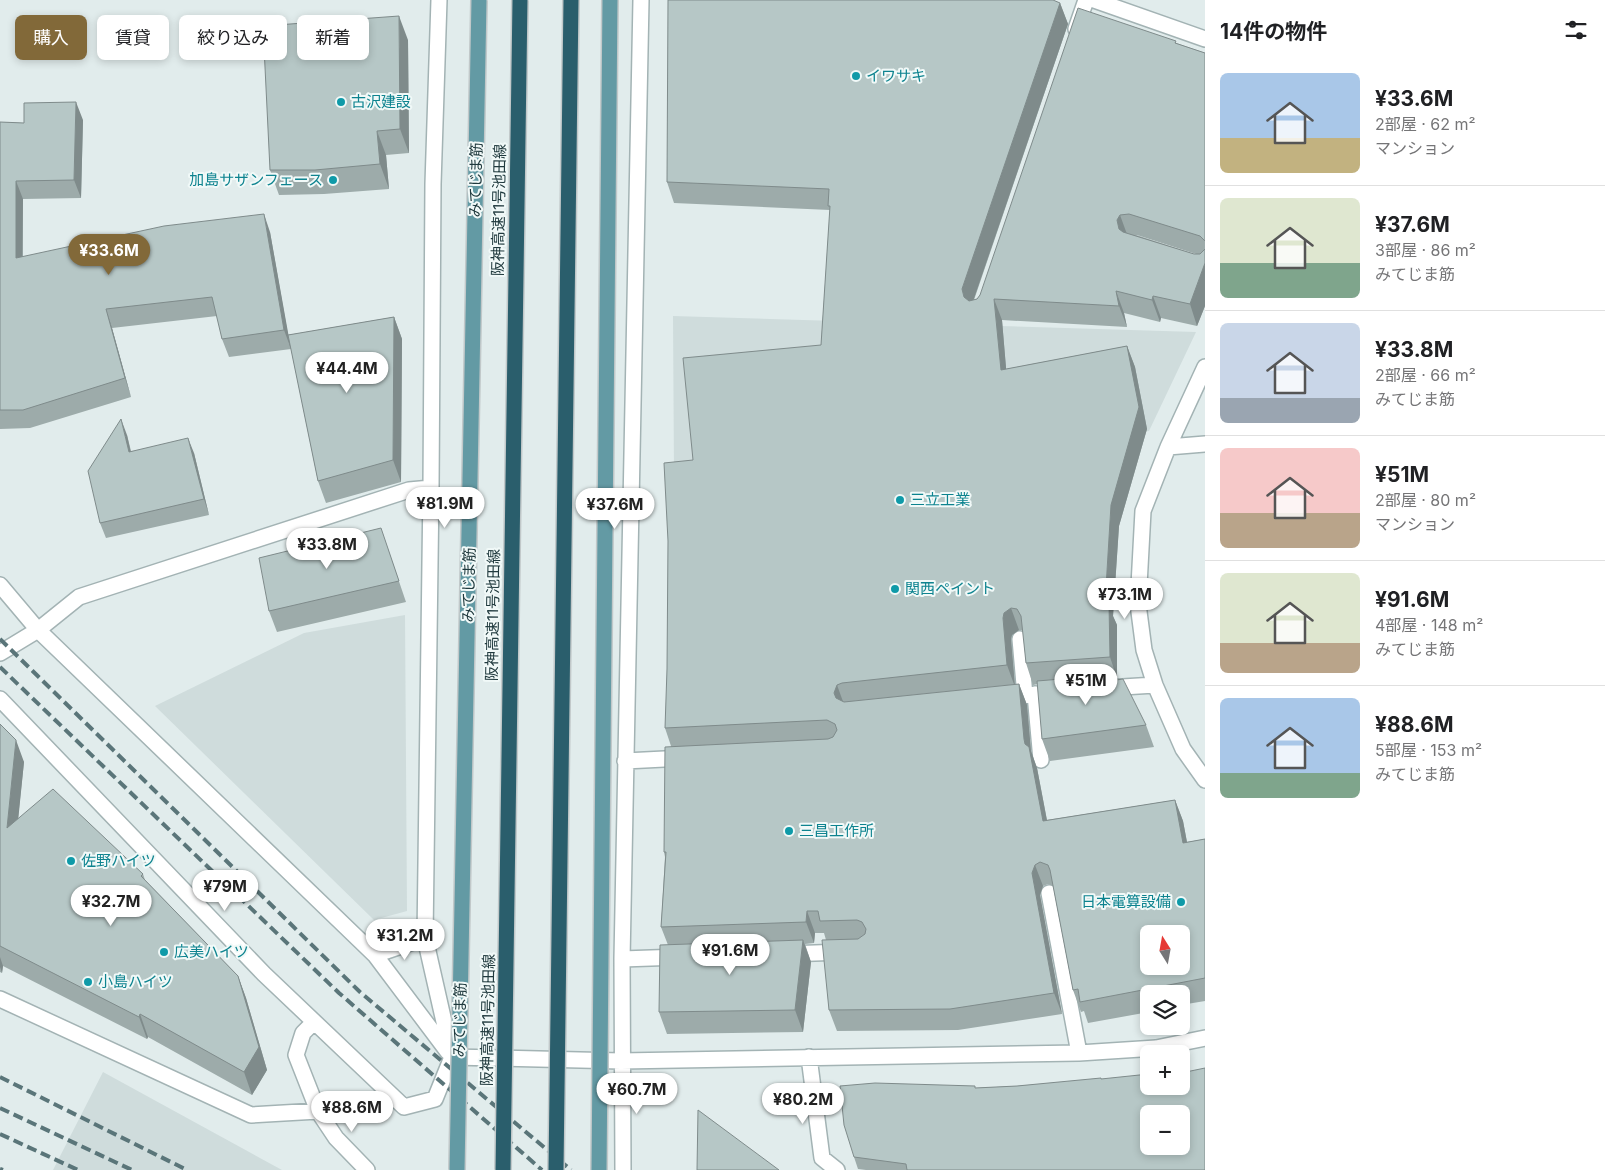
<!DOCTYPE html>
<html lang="ja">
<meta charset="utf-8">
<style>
:root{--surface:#fff;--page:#f6f6f6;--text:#202124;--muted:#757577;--line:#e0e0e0;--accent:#826939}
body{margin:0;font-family:Inter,"Noto Sans JP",sans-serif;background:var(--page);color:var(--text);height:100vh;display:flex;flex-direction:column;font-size:19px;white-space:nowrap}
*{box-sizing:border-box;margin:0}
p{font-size:16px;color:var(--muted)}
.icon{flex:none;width:28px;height:28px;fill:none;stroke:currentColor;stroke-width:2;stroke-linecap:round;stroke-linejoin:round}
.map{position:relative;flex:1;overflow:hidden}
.sheet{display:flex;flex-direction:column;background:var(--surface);width:400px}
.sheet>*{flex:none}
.banner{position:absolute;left:15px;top:15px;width:475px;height:45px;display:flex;gap:10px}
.needle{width:32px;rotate:349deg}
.fabs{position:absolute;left:1140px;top:925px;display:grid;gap:10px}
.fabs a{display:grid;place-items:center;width:50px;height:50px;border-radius:8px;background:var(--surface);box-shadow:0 2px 8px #0003;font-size:25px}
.price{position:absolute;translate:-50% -42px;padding:0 11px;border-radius:18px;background:#fff;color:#222;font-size:16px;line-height:32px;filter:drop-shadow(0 1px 2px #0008)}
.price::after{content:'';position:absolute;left:50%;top:30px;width:15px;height:11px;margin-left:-8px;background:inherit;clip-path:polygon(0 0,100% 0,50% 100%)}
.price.current{background:var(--accent);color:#fff}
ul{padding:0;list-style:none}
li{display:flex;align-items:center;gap:15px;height:125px;padding:0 15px}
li+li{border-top:1px solid var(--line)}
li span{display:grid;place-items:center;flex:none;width:140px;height:100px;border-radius:8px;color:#555}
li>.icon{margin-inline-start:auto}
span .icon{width:60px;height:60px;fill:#fffc;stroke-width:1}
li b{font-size:21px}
h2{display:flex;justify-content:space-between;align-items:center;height:60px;padding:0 15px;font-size:21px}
.tag{padding:0 18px;border-radius:8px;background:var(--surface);box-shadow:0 2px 8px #0003;font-size:18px;line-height:45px}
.tag.current{background:var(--accent);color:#fff}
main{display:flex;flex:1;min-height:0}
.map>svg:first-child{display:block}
.built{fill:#cfdcdc}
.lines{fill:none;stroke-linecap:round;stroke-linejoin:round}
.minor-casing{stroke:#a3b3b4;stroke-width:18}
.minor{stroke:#fff;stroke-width:15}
.rail{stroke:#5a7579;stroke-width:4;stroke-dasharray:10 5;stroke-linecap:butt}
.major-bridge-casing{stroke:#c1c8c9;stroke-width:18;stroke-linecap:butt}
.highway-bridge-casing{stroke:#c1c8c9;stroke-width:18;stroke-linecap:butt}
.major-bridge{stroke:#639aa4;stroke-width:15}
.highway-bridge{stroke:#2a5e6c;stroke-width:15}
.wall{fill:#9dabaa;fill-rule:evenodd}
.shaded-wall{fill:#7f8b8b}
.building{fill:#b6c7c6;stroke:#7f8b8b;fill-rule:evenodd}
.culture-dot{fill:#0f9aa8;stroke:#f1f9f8;stroke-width:2}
.labels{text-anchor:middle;stroke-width:4;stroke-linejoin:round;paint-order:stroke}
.culture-label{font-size:15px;fill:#0d838f;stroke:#f1f9f8;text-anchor:start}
.street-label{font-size:15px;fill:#203a3e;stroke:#f1f9f8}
</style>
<main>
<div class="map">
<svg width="1205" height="1170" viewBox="0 0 1205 1170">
<rect width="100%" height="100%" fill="#e1ecec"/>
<!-- built -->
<path class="built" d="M 673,316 L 1196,332 L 1149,431 L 674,475 Z
M 405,615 L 407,911 L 374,920 L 155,706 L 304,633 Z
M 103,1072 L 282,1170 L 53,1170 Z"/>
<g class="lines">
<!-- minor casing -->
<g class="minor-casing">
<path id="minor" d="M 1094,0 L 1205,39
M 1076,29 L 1086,0
M 1205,367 L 1168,447 L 1143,511 L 1138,604 L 1144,650 L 1155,685 L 1183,749 L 1205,780
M 1168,447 L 1205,444
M 0,585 L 38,630 L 375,955 L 448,1052
M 1020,639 L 1025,696
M 0,653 L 38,630 L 79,597 L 409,490 L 431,488
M 1106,688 L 1155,685
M 1035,694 L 1041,760
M 1004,698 L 1058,692
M 0,699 L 264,974 L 404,1107 L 435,1099 L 452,1057 L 425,938 L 431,488 L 433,184 L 439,0
M 625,761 L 684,758
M 1049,893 L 1079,1053
M 788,954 L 842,952
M 375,955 L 425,938
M 622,959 L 680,957
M 0,999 L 251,1115 L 318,1111
M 314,1022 L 303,1033 L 296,1055 L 318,1111 L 336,1138 L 367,1170
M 452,1057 L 621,1061 L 1079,1053 L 1156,1048 L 1205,1038
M 809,1057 L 822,1158 L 837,1170
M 623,1170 L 622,959 L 641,0"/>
</g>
<!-- minor -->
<use href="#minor" class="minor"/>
<!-- rail -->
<path class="rail" d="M 0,639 L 360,992 L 571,1170
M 0,667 L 339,993 L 542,1170
M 0,1077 L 187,1170
M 0,1108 L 132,1170
M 0,1134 L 78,1170
M 0,1169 L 3,1170"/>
<!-- major-bridge casing -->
<g class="major-bridge-casing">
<path id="major-bridge" d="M 457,1170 L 479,0
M 599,1170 L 610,0"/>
</g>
<!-- highway-bridge casing -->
<g class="highway-bridge-casing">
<path id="highway-bridge" d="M 503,1170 L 520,0
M 556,1170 L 571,0"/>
</g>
<!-- major-bridge -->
<use href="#major-bridge" class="major-bridge"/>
<!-- highway-bridge -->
<use href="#highway-bridge" class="highway-bridge"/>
</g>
<!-- wall -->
<path class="wall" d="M 1060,3 L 1068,24 L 974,300 L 977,299 L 1176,41 L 1176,43 L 1205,53 L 1205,306 L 1197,326 L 1161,318 L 1160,322 L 1124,313 L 1127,327 L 1002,320 L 1006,369 L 1127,346 L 1135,367 L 1147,429 L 1119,526 L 1113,616 L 1117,625 L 1117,678 L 1111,679 L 1146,725 L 1154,747 L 1050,761 L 1042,739 L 1038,684 L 1033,685 L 1026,663 L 1023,630 L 1019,630 L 1012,635 L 1011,639 L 1015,684 L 1019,684 L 1027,705 L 1031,751 L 1037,768 L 1047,820 L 1175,800 L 1183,821 L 1187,842 L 1205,839 L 1205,1001 L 1181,1005 L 1181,994 L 1149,994 L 1149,1012 L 1088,1023 L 1084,1011 L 1081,1012 L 1073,990 L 1053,886 L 1048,884 L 1043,886 L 1040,895 L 1062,1014 L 958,1030 L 837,1031 L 829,1010 L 826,940 L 824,933 L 815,933 L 814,943 L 805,944 L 811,962 L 803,1032 L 667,1034 L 659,1012 L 668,945 L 661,927 L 665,857 L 664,852 L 671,746 L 665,728 L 693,460 L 821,345 L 830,210 L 674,203 L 667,182 ZM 1136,235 L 1137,235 L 1196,254 L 1194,254 Z
M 408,40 L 409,153 L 386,155 L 389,189 L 324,194 L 279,195 L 270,170 Z
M 83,120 L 81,198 L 23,199 L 23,257 L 270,232 L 288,335 L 394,317 L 402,339 L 401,482 L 326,503 L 318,481 L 291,349 L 229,357 L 222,339 L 217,316 L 112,328 L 131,397 L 30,428 L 0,429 L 0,122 L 24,123 Z
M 127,435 L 131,451 L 194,453 L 209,515 L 106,538 L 100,523 Z
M 388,549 L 406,602 L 277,632 L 269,611 Z
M 0,724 L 24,762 L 18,818 L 143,874 L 145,880 L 238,976 L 246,998 L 267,1070 L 252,1095 L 148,1037 L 147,1039 L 3,966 L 2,973 L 0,972 Z
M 1102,1079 L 1205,1170 L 866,1170 L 858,1169 L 854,1157 L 975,1088 L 1017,1086 Z"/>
<!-- shaded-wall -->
<path class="shaded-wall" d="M 1060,3 L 1068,24 L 970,310 L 964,297 L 962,289 Z
M 399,16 L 408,40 L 409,153 L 400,129 Z
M 76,102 L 83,120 L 81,198 L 74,180 Z
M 377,131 L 386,155 L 389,189 L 380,164 Z
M 16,181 L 23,199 L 22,276 L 16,258 Z
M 264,214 L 270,232 L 291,349 L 284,330 Z
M 1120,215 L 1128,237 L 1119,229 L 1117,220 Z
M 1205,263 L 1205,306 L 1197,326 L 1190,304 Z
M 1116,291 L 1124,313 L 1127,327 L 1119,306 Z
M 1153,296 L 1161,318 L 1160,322 L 1152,300 Z
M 994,299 L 1002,320 L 1008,391 L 1001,370 Z
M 106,309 L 112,328 L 131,397 L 125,378 Z
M 394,317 L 402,339 L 401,482 L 393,460 Z
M 1127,346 L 1135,367 L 1147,429 L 1119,526 L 1113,616 L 1117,625 L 1117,678 L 1110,657 L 1105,604 L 1111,505 Z
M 121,419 L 127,435 L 134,467 L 129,452 Z
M 188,438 L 194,453 L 209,515 L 204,499 Z
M 1011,608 L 1019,630 L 1012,635 L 1011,639 L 1015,687 L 1007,665 L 1003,618 L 1004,613 Z
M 1019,684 L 1027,705 L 1031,751 L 1037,768 L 1051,842 L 1043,821 L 1024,739 Z
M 837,685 L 845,707 L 842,715 L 834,693 Z
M 16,740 L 24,762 L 15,851 L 7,828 Z
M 1175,800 L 1183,821 L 1191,864 L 1183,843 Z
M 1035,865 L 1043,886 L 1040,895 L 1062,1014 L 1054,993 L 1032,873 Z
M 807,911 L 815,933 L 814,943 L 806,922 Z
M 803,940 L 811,962 L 803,1032 L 795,1010 Z
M 0,957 L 3,966 L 2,973 L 0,967 Z
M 238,976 L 246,998 L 267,1070 L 252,1095 L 244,1072 Z
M 140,1014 L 148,1037 L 147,1039 L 139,1017 Z"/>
<!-- building -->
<path class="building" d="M 668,0 L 1053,0 L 1060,3 L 962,289 L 964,297 L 969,301 L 977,299 L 980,295 L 1078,8 L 1176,41 L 1175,43 L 1205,53 L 1205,241 L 1200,236 L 1129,214 L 1120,215 L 1117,220 L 1119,229 L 1123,232 L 1194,254 L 1200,254 L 1205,249 L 1205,263 L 1190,304 L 1153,296 L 1152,300 L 1116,291 L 1119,306 L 994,299 L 1001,370 L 1127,346 L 1139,407 L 1111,505 L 1105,604 L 1109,604 L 1110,657 L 1026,663 L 1021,616 L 1017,609 L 1011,608 L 1004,613 L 1003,618 L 1007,665 L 842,683 L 837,685 L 834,693 L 836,698 L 844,702 L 1019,684 L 1024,739 L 1025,744 L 1029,747 L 1043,821 L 1175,800 L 1183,843 L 1205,839 L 1205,978 L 1080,1002 L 1078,989 L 1073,990 L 1050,870 L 1048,865 L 1040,862 L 1035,865 L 1032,873 L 1054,993 L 950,1009 L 829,1010 L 822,940 L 858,939 L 865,934 L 866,929 L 862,922 L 857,920 L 820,921 L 818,911 L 807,911 L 806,922 L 661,927 L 666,852 L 664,852 L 665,747 L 828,739 L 833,737 L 837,730 L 835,724 L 827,720 L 665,728 L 667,669 L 668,541 L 664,463 L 693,460 L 683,358 L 821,345 L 830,206 L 828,206 L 829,189 L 667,182 ZM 1149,934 L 1181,934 L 1181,966 L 1149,966 Z
M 399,16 L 400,129 L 377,131 L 380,164 L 315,170 L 270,170 L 263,26 Z
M 76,102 L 74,180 L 16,181 L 16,258 L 164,226 L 264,214 L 284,330 L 222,339 L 212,297 L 106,309 L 125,378 L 23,410 L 0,410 L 0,122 L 24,123 L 24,103 Z
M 394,317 L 393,460 L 318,481 L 288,335 Z
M 121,419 L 129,452 L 188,438 L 204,499 L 100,523 L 88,471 Z
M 381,528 L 399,581 L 269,611 L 259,558 Z
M 1110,675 L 1110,681 L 1123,679 L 1146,725 L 1042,739 L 1037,681 Z
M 0,724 L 16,740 L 7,828 L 53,789 L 143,874 L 141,876 L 238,976 L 259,1047 L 244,1072 L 140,1014 L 139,1017 L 0,946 Z
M 803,940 L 795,1010 L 659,1012 L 660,945 Z
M 1205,1068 L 1205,1170 L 907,1170 L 906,1164 L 854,1157 L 844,1125 L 840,1086 L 875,1083 L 975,1086 L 975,1088 L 1017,1086 L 1101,1078 L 1101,1079 L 1149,1074 L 1149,1086 L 1181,1086 L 1181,1073 ZM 1149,1114 L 1181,1114 L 1181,1146 L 1149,1146 Z
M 698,1110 L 779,1170 L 697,1170 Z"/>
<!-- markers -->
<g class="culture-dot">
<circle cx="856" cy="76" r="5"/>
<circle cx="341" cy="102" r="5"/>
<circle cx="333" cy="180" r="5"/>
<circle cx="900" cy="500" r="5"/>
<circle cx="895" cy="589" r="5"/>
<circle cx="789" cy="831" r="5"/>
<circle cx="71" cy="861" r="5"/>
<circle cx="1181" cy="902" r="5"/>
<circle cx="164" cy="952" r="5"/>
<circle cx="88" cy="982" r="5"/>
</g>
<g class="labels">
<!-- culture labels -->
<g class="culture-label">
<text x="866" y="81">イワサキ</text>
<text x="351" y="107">古沢建設</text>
<text x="323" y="185" text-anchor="end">加島サザンフェース</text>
<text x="910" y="505">三立工業</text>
<text x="905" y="594">関西ペイント</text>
<text x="799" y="836">三昌工作所</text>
<text x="81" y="866">佐野ハイツ</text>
<text x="1171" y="907" text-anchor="end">日本電算設備</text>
<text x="174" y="957">広美ハイツ</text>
<text x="98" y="987">小島ハイツ</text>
</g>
<!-- street labels -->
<g class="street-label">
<text transform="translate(476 180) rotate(-89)" y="5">みてじま筋</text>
<text transform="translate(499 210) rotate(-89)" y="5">阪神高速11号池田線</text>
<text transform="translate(469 585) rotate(-89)" y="5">みてじま筋</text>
<text transform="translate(493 615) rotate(-89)" y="5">阪神高速11号池田線</text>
<text transform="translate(460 1020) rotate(-89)" y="5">みてじま筋</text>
<text transform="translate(488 1020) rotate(-89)" y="5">阪神高速11号池田線</text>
</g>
</g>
</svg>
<div class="fabs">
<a><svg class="needle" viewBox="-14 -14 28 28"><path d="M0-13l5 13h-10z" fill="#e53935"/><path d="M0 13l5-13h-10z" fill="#757577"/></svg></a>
<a><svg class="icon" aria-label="layers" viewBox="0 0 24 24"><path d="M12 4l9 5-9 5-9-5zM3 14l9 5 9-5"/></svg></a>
<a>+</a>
<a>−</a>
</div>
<b class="price current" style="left:109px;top:276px">¥33.6M</b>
<b class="price" style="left:347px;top:394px">¥44.4M</b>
<b class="price" style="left:445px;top:529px">¥81.9M</b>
<b class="price" style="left:615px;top:530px">¥37.6M</b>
<b class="price" style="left:327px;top:570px">¥33.8M</b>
<b class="price" style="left:1125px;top:620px">¥73.1M</b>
<b class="price" style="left:1086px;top:706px">¥51M</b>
<b class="price" style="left:225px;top:912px">¥79M</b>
<b class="price" style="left:111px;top:927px">¥32.7M</b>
<b class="price" style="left:405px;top:961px">¥31.2M</b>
<b class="price" style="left:730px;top:976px">¥91.6M</b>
<b class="price" style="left:637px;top:1115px">¥60.7M</b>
<b class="price" style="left:803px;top:1125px">¥80.2M</b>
<b class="price" style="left:352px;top:1133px">¥88.6M</b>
<div class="banner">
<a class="tag current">購入</a>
<a class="tag">賃貸</a>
<a class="tag">絞り込み</a>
<a class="tag">新着</a>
</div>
</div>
<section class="sheet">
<h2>14件の物件<svg class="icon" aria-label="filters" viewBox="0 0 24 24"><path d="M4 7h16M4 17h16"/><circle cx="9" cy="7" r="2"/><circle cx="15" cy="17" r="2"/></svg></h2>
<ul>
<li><span style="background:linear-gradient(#a9c7e8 65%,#c2b280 0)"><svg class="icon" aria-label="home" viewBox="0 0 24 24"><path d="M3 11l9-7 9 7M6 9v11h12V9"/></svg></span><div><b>¥33.6M</b><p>2部屋 · 62 m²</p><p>マンション</p></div></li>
<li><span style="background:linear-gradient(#dfe7d0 65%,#7fa58c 0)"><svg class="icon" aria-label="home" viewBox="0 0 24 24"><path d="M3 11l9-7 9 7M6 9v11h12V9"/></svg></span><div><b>¥37.6M</b><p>3部屋 · 86 m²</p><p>みてじま筋</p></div></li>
<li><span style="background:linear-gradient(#c9d6e8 75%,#9aa5b1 0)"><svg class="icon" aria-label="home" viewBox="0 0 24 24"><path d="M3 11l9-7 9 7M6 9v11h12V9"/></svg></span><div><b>¥33.8M</b><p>2部屋 · 66 m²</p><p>みてじま筋</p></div></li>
<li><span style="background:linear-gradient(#f6c9c9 65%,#b9a48a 0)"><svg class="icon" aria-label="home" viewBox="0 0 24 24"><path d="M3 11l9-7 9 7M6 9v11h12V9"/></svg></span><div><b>¥51M</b><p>2部屋 · 80 m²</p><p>マンション</p></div></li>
<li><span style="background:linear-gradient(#dfe7d0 70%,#b9a48a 0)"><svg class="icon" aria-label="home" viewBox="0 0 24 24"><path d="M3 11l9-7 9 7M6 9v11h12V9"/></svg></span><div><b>¥91.6M</b><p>4部屋 · 148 m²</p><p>みてじま筋</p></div></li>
<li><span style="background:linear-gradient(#a9c7e8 75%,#7fa58c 0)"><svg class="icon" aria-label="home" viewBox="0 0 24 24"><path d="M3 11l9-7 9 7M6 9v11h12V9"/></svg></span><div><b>¥88.6M</b><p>5部屋 · 153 m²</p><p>みてじま筋</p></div></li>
</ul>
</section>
</main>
